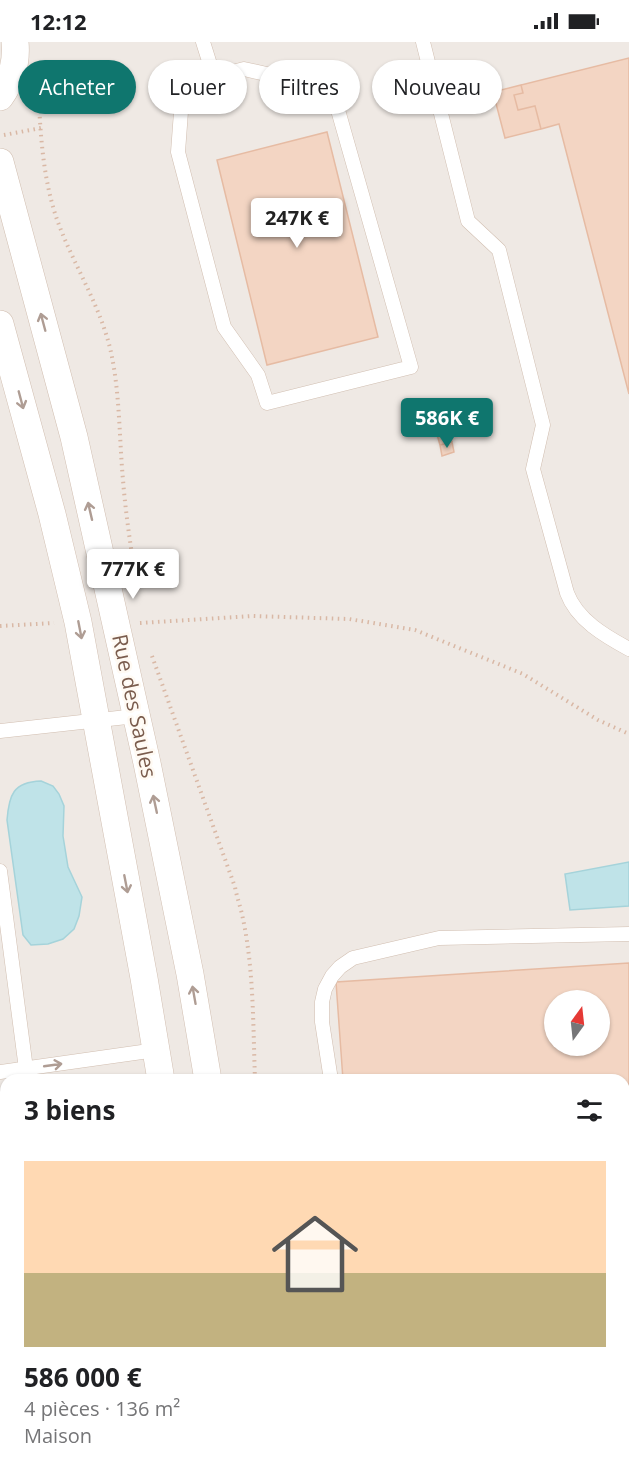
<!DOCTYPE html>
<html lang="fr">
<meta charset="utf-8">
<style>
:root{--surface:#fff;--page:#f6f6f6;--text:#202124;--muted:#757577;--accent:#0f766e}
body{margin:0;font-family:"Open Sans",sans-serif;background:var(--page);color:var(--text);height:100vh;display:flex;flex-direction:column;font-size:22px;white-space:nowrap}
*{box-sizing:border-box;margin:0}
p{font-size:20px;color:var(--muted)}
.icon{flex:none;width:33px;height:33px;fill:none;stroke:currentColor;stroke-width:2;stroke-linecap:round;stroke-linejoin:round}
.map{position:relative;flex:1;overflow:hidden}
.sheet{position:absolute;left:0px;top:1032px;width:630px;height:404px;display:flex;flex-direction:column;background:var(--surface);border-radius:18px 18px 0 0;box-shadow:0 2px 4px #0004}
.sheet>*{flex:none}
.hud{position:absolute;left:18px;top:18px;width:594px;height:54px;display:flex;gap:12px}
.needle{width:39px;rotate:15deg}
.tools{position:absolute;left:544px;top:948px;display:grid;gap:12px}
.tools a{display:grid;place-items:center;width:66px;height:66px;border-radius:50%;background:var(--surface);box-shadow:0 2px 4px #0004;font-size:30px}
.price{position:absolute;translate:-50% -51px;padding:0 14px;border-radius:6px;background:#fff;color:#222;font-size:20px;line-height:39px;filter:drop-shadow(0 2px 3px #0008)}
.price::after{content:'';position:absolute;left:50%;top:36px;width:18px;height:14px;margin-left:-9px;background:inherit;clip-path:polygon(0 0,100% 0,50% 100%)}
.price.selected{background:var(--accent);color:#fff}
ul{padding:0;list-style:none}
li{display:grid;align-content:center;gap:12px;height:318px;padding:0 24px}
li span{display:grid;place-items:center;height:186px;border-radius:0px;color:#555}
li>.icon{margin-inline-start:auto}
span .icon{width:108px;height:108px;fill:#fffc;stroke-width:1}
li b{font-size:26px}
h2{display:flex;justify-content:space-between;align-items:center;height:72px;padding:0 24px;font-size:26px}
.tag{padding:0 21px;border-radius:27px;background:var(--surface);box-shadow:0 2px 4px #0004;font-size:21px;line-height:54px}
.tag.selected{background:var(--accent);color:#fff}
.status{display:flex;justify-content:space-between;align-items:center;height:42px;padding:0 30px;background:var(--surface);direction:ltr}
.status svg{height:16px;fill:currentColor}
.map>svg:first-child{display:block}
.industrial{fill:#efe9e4;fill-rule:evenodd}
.green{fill:#d8ecc9}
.water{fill:#bfe3e8;stroke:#a5d3da;stroke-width:1.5}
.building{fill:#f3d5c3;stroke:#e6bba3;stroke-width:1.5;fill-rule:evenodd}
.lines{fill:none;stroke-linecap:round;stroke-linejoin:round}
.service-casing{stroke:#d1beb0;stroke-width:15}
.minor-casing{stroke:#d1beb0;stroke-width:28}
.path{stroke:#d9b8a5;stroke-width:4;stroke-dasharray:1.5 4.5;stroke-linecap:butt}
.service{stroke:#fff;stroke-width:14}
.minor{stroke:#fff;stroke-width:27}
.oneway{stroke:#af9d94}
.labels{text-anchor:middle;stroke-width:5;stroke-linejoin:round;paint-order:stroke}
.street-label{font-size:21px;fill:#7a5c4d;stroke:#fffaf3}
</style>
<div class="status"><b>12:12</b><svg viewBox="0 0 49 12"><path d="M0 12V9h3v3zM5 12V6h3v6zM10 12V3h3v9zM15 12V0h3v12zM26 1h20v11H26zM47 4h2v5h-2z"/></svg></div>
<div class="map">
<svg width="629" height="1435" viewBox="0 0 629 1435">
<rect width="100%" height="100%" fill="#fdf6ec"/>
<!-- industrial -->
<path class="industrial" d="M 0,0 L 629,0 L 629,1435 L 0,1435 ZM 555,958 L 600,958 L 600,1004 L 555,1004 ZM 6,1038 L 624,1038 L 624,1430 L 6,1430 Z"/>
<!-- green -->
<path class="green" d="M 189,1430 L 287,1430 L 283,1435 L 192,1435 Z"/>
<!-- water -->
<path class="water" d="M 41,739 L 53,744 L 59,752 L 64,764 L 63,794 L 68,825 L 82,855 L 79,874 L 74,887 L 63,897 L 48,902 L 31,903 L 23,893 L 7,778 C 9,753 13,740 41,739 Z
M 629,820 L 629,864 L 570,868 L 565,832 Z"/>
<!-- building -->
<path class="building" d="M 629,16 L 629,352 L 559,82 L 541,87 L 535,64 L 518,68 L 514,53 L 523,51 L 521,43 Z
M 521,43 L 523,51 L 514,53 L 518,68 L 535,64 L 541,87 L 505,96 L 493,50 Z
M 327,90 L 378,295 L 267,323 L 217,118 Z
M 448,383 L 452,400 L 440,403 L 435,386 Z
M 452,400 L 454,410 L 442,414 L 440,403 Z
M 629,921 L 629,1188 L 624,1188 L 624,1038 L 343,1038 L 336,940 ZM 555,958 L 600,958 L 600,1004 L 555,1004 Z
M 6,1072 L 6,1170 L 0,1171 L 0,1073 Z
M 624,1336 L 629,1336 L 629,1435 L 518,1435 L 518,1433 L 524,1433 L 523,1430 L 624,1430 Z"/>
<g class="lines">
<!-- service casing -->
<g class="service-casing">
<path id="service" d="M 203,0 L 214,35
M 423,0 L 468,179 L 499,208 L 543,383 L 533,427 L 567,551 C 577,578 605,594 629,607
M 244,27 L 332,47 L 411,325 L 267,361 L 258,333 L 224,285 L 178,110 L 183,43 Z
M 0,689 L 136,674
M 0,829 L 26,1027
M 0,1030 L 156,1008
M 331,1038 L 322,980 L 322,960 L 325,947 L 332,934 L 340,925 L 353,916 L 439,896 L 629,892
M 624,1218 L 629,1217
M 0,1235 L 6,1234
M 0,1420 L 6,1420
M 52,1430 L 53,1435"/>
</g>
<!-- minor casing -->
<g class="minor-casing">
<path id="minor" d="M 0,55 C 12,38 17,21 15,0
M 0,120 L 74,395 L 147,721 L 190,932 L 208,1038
M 0,282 L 52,472 L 78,580 L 144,936 L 161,1038
M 173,1430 L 175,1435
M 301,1435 L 303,1430"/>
</g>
<!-- path -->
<path class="path" d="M 38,39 C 40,86 42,138 59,183 C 75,225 99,262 110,306 C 120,348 119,394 123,438 C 126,476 132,513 138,551
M 4,93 L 41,86
M 140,581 L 252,574 L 349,577 L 415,588 L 523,632 L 598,678 L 629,692
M 0,584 L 54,581
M 152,614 L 235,845 C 237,856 241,866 243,877 C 254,929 253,985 255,1038
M 337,1435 L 338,1430"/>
<!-- service -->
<use href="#service" class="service"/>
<!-- minor -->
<use href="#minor" class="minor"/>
</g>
<!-- one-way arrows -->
<defs><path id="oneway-shaft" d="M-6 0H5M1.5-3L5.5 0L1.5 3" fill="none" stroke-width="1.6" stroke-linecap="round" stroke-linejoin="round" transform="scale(1.5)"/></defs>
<g class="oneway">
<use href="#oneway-shaft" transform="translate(43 280) rotate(-105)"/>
<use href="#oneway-shaft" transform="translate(21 358) rotate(75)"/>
<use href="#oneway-shaft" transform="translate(90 469) rotate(-103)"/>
<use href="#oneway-shaft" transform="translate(80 588) rotate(79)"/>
<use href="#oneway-shaft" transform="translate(155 762) rotate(-102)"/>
<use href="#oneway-shaft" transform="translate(126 842) rotate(79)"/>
<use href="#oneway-shaft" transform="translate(194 953) rotate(-100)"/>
<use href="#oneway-shaft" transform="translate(53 1023) rotate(-8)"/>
</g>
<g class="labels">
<!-- street labels -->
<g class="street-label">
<text transform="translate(134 664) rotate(78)" y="7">Rue des Saules</text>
</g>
</g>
</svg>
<div class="tools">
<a><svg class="needle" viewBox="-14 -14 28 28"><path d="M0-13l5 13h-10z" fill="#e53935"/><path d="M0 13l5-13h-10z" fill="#757577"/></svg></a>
</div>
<b class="price" style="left:297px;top:207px">247K €</b>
<b class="price selected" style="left:447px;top:407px">586K €</b>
<b class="price" style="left:133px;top:558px">777K €</b>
<div class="hud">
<a class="tag selected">Acheter</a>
<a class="tag">Louer</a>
<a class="tag">Filtres</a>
<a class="tag">Nouveau</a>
</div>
<section class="sheet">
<h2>3 biens<svg class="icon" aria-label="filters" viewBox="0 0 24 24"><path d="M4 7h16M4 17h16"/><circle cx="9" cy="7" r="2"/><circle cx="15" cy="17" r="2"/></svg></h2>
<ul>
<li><span style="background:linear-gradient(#ffd9b3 60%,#c2b280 0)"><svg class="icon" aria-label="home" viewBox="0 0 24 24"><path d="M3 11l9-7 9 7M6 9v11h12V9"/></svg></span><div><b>586 000 €</b><p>4 pièces · 136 m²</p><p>Maison</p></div></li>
</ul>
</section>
</div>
